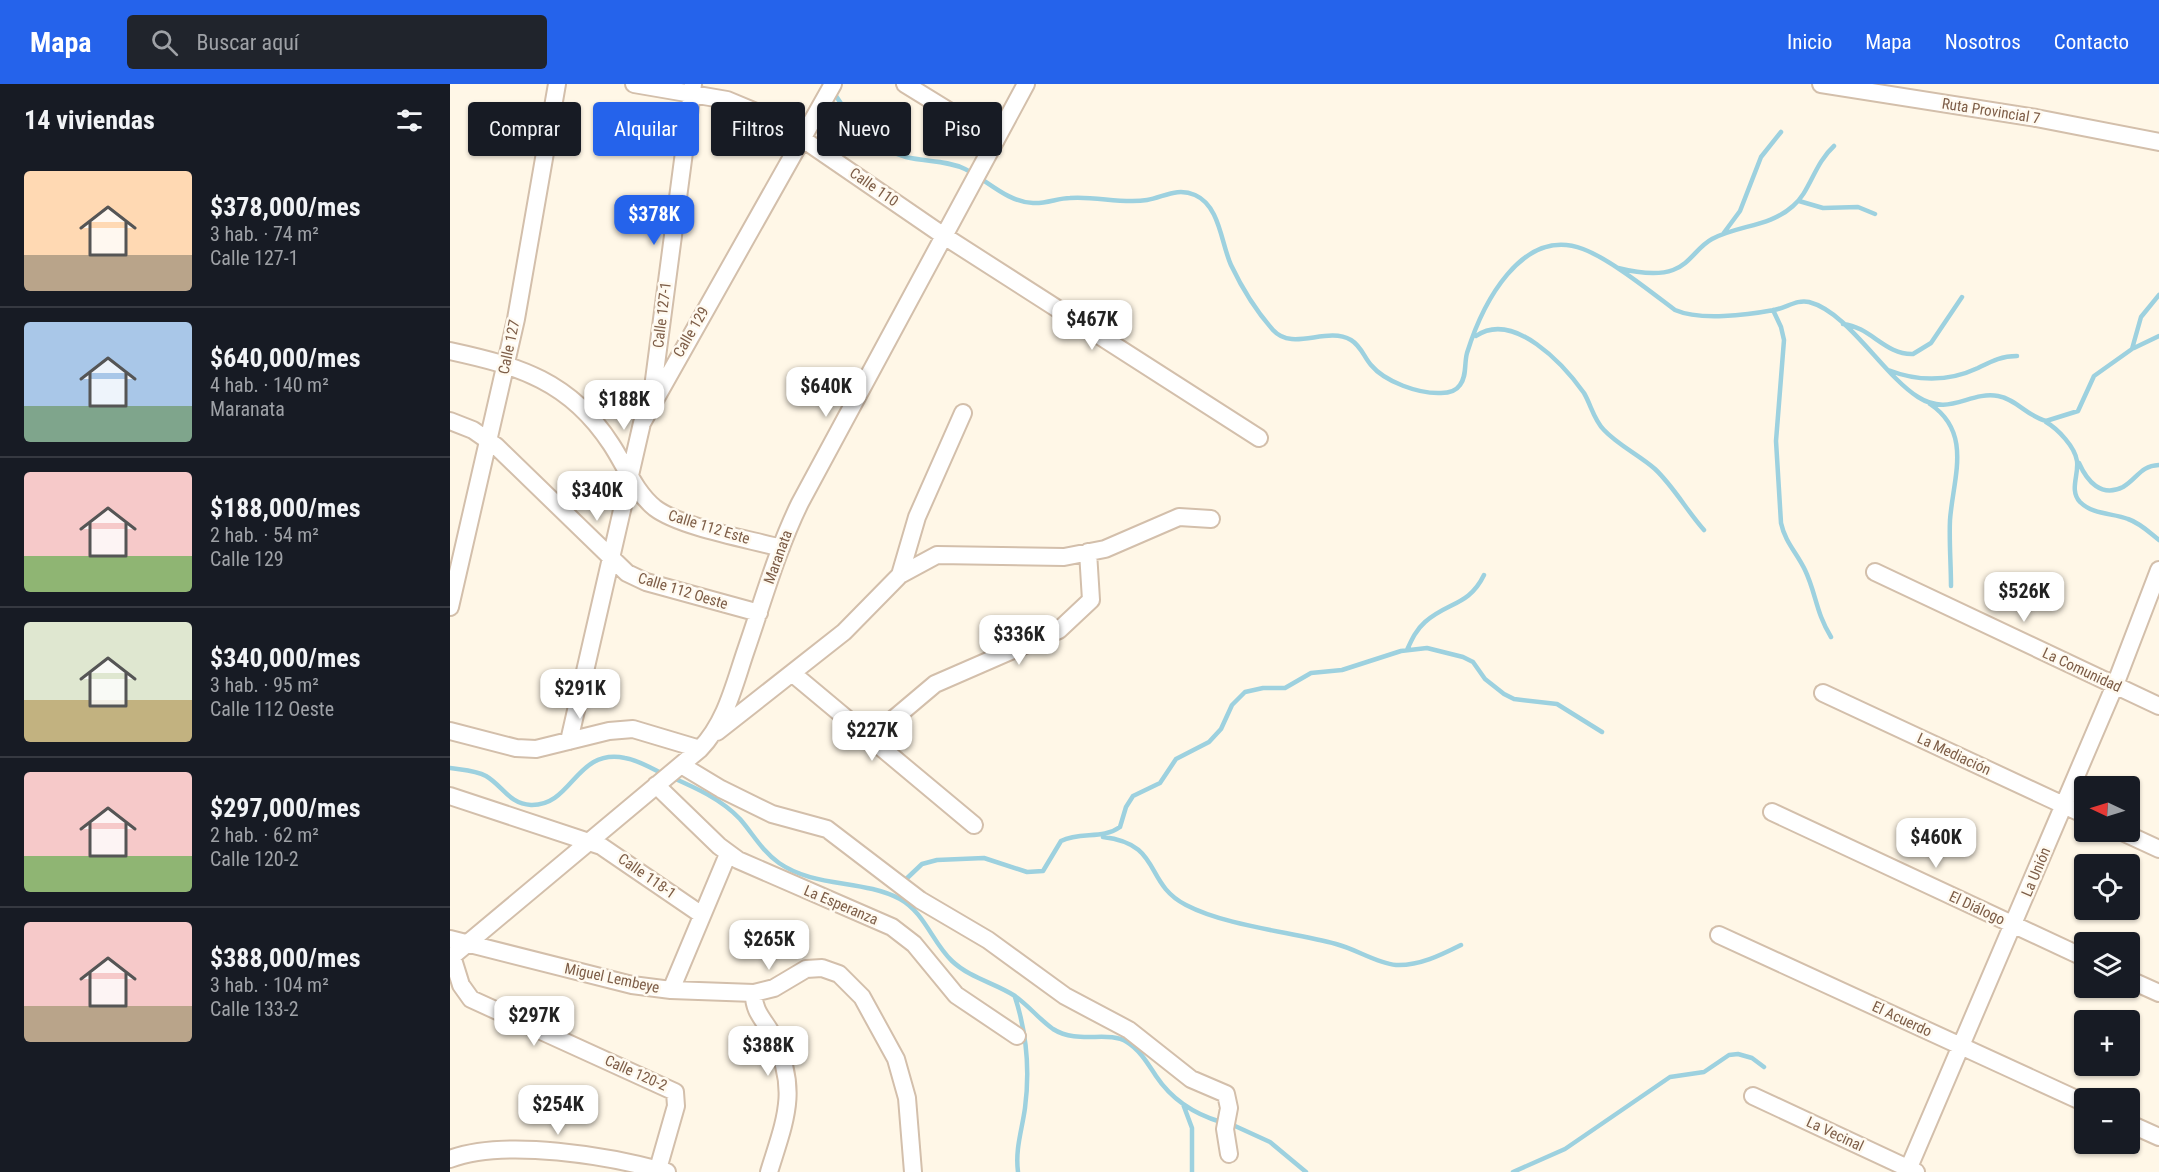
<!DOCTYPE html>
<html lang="es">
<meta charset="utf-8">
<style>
:root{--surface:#171b24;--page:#20242c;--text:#f1f3f6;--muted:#9ea1a6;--line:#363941;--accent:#2563eb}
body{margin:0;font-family:"Roboto Condensed",sans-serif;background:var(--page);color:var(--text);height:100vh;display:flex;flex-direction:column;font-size:22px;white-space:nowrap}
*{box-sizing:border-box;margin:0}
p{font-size:20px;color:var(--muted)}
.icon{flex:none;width:33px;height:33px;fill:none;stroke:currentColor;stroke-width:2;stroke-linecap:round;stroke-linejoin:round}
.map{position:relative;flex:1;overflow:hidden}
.panel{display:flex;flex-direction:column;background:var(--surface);width:450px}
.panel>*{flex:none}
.top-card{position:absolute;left:18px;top:18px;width:570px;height:54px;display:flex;gap:12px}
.needle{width:39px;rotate:274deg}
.buttons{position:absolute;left:1624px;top:692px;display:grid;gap:12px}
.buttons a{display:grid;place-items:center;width:66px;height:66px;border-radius:6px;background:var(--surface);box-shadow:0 2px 4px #0004;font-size:30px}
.price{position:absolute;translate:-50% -51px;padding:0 14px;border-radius:12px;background:#fff;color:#222;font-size:20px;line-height:39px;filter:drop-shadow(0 2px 3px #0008)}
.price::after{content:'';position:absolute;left:50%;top:36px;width:18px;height:14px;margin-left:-9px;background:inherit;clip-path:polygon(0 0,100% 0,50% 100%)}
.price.active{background:var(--accent);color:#fff}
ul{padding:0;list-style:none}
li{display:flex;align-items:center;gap:18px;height:150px;padding:0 24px}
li+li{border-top:2px solid var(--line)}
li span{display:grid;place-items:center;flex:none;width:168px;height:120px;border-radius:6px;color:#555}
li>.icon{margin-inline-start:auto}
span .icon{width:72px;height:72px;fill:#fffc;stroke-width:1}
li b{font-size:26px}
h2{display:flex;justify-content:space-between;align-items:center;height:72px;padding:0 24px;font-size:26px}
.tag{padding:0 21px;border-radius:6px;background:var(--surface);box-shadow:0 2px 4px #0004;font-size:21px;line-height:54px}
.tag.active{background:var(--accent);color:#fff}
header{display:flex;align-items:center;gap:36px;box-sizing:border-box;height:84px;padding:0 30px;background:var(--accent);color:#fff}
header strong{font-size:28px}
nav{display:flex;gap:33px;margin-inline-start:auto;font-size:21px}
.search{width:420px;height:54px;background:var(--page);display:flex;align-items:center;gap:15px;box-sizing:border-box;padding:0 21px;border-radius:6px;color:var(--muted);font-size:22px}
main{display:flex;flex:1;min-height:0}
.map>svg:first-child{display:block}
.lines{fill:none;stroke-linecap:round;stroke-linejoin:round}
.stream{stroke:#9dd1df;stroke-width:4.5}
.minor-casing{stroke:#d3bfab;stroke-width:20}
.minor{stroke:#fff;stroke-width:16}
.labels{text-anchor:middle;stroke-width:5;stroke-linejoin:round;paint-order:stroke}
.street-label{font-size:15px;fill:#7d5d47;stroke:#fffaf0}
</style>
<header>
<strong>Mapa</strong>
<div class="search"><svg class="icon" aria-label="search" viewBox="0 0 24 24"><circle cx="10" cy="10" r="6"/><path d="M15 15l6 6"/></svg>Buscar aquí</div>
<nav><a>Inicio</a><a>Mapa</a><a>Nosotros</a><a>Contacto</a></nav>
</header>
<main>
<section class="panel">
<h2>14 viviendas<svg class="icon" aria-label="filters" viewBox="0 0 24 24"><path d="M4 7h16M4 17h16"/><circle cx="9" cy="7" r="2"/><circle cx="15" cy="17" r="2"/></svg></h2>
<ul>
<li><span style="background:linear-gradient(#ffd9b3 70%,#b9a48a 0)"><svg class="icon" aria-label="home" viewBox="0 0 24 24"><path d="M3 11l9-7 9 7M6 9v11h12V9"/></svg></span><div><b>$378,000/mes</b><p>3 hab. · 74 m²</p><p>Calle 127-1</p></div></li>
<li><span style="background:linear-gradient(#a9c7e8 70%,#7fa58c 0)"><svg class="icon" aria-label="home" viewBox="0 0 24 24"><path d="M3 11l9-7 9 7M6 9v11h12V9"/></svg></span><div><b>$640,000/mes</b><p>4 hab. · 140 m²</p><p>Maranata</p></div></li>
<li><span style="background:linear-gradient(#f6c9c9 70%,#8fb573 0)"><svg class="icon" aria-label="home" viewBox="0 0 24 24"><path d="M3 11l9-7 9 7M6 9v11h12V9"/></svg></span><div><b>$188,000/mes</b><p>2 hab. · 54 m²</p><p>Calle 129</p></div></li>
<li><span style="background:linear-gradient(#dfe7d0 65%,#c2b280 0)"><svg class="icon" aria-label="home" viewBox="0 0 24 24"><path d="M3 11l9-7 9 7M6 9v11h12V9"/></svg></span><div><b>$340,000/mes</b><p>3 hab. · 95 m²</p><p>Calle 112 Oeste</p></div></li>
<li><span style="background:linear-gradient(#f6c9c9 70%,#8fb573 0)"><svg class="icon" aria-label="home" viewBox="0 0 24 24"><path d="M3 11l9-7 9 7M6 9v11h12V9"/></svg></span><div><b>$297,000/mes</b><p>2 hab. · 62 m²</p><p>Calle 120-2</p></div></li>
<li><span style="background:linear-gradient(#f6c9c9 70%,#b9a48a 0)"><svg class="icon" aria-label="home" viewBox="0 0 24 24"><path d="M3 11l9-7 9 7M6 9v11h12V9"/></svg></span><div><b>$388,000/mes</b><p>3 hab. · 104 m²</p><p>Calle 133-2</p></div></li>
</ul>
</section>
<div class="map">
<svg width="1709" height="1088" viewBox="0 0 1709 1088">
<rect width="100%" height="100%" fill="#fff7e7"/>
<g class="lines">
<!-- stream -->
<path class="stream" d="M 384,9 C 401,36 424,64 456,73 C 476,78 496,76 515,85 C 537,96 557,118 583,119 C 596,120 608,114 620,114 C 646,112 672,120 697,116 C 714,113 727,103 745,111 C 770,122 771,159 781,181 C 791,202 807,228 823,246 C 843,268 876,242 901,256 C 911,262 914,273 921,281 C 935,298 969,310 991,309 C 998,309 1006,307 1010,301 C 1017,292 1014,280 1017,269 C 1032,221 1071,142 1133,165 C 1160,175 1201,208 1225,226 C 1250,237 1297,231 1324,226 C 1336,224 1347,215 1359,218 C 1398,228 1433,291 1468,313 C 1499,333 1519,307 1548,312 C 1566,315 1577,332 1596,337 L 1628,327 L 1644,292 L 1682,265 L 1691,233 L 1709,211
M 1349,117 L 1373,124 L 1408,123 L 1425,130
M 1273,150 L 1290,127 L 1311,73 L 1331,48
M 1168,184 C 1184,188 1207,192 1223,186 C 1240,180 1247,163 1262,155 C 1288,141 1320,143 1343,122 C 1360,108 1364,80 1384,62
M 1323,226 L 1331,243 L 1334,256 L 1326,357 L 1331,439 C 1335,458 1347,469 1355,486 C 1366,509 1366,529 1381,553
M 1393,240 C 1421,243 1435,271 1463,270 L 1481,259 L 1512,213
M 1026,252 C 1064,226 1114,281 1134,309 C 1141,321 1144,336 1154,346 C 1168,361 1189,371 1205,385 C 1224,403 1237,427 1254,446
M 1684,264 L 1709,252
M 1438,286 C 1469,298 1498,298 1528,284 C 1542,277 1551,272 1567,272
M 1480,320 C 1523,349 1503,394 1500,436 C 1499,458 1501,480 1501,502
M 1596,338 C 1608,345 1625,363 1627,377 C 1629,391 1619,406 1630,418 C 1643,431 1663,429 1678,435 C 1690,439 1699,448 1709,456
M 1629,379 C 1637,397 1651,414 1673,403 C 1688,394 1690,382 1709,381
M 957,566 C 962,555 966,546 975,538 C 997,518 1019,522 1034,491
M 0,684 C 12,686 25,686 36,692 C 53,702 59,720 81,721 C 123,722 125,664 175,674 C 188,676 201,684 213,690
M 221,693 C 246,704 271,715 290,735 C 303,750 312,767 329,779 C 365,804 412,795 450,815 C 475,829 482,858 502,877 C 520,894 545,899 565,912 C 579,922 589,935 603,945 C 628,961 658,946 677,958 C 690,966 698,980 706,992 C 722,1016 744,1030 771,1038
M 653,753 C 713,760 693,799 736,821 C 776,842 842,848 886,860 C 906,865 926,879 946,881 C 969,882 991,871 1011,861
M 453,798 L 472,780 L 487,776 L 534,774 L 577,788 L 593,787 L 611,757 C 631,747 652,756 670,743 L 676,723 L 683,712 L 710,699 L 726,675 L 759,658 L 771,645 L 782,621 L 795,608 L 813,604 L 835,604 L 861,589 L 892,586 L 951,567 L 977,564 L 1013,573 L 1023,578 L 1035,595 L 1054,610 L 1064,615 L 1107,620 L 1152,648
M 565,913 C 577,950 580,986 575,1024 C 572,1046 565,1065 568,1088
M 733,1020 L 742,1044 L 742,1088
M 785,1042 L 820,1058 L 856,1088
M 1063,1088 L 1115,1065 L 1220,993 L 1254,988 L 1279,971 L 1288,970 L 1302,974 L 1314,983"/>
<!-- minor casing -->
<g class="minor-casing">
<path id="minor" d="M 184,0 L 277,16 L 325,36 L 494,152 L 809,354
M 455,0 L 546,56
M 1371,0 L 1586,34 L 1709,58
M 0,267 C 69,282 120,297 161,360 C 175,381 185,408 205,424 C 230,443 298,455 331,464
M 202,311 L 243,0
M 0,337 L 23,346 L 46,362 L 177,489 L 196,498 L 309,529
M 1425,488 L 1709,622
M 450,491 L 467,433 L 513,329
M 0,523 L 66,235 L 107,0
M 342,589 L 524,741
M 1373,609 L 1635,731
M 0,647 L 66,664 L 86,665 L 159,647 L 183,645 L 250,665
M 267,648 L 394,548 L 450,491 L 487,471 L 614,473 L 655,465 L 729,433 L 761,435
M 421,654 L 485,600 L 609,546 L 641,516 L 638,468
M 119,657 L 192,339 L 383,0
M 231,681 L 271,705 L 322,730 L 377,745 L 470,816 L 538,856 L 615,912 L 679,946 L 741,995 L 776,1010 L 779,1024 L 775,1045 L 779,1070
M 206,701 L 269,762 L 288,776 L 442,843 L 464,860 L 506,911 L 567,952
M 0,712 L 151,762 L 252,831
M 1322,728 L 1635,874
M 1670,747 L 1709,765
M 1269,851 L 1635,1019
M 0,855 L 182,901 L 221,906 L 304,909 L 324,904 L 356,885 L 372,884 L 389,890 L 412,913 L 446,975 L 457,1014 L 463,1088
M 2,872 L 11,901 L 21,915 L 225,1008 L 226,1022 L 208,1085
M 0,874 L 250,665 C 276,638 284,601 296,566 C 313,517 327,466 350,419 L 576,0
M 1680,896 L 1709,909
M 221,906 L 278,770
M 304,909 C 303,929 316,937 324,954 C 349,1007 335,1036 319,1088
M 1303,1012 L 1466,1088
M 1680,1040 L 1709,1053
M 0,1075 C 55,1054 160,1072 217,1088
M 1457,1088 L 1665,601 L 1709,486"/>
</g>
<!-- minor -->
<use href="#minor" class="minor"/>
</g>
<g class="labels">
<!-- street labels -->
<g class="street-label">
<text transform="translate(1541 27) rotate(9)" y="5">Ruta Provincial 7</text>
<text transform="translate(424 103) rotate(35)" y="5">Calle 110</text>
<text transform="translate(212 231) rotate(-83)" y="5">Calle 127-1</text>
<text transform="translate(241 248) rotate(-60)" y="5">Calle 129</text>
<text transform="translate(59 263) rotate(-78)" y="5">Calle 127</text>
<text transform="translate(259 443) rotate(17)" y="5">Calle 112 Este</text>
<text transform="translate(328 473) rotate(-70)" y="5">Maranata</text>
<text transform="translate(233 507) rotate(17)" y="5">Calle 112 Oeste</text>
<text transform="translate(1632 586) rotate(25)" y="5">La Comunidad</text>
<text transform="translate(1504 670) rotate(25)" y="5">La Mediación</text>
<text transform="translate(1586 788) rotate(-67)" y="5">La Unión</text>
<text transform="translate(197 792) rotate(35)" y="5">Calle 118-1</text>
<text transform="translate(391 821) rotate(23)" y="5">La Esperanza</text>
<text transform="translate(1527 824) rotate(25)" y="5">El Diálogo</text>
<text transform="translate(162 894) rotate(12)" y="5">Miguel Lembeye</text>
<text transform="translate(1452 935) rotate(25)" y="5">El Acuerdo</text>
<text transform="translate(186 989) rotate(24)" y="5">Calle 120-2</text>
<text transform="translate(1385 1050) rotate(25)" y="5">La Vecinal</text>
</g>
</g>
</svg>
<div class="buttons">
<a><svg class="needle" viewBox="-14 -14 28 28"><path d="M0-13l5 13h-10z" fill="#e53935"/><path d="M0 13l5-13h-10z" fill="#9ea1a6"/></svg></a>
<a><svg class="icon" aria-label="locate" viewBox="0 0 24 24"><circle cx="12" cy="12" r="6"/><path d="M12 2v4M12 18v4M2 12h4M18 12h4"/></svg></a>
<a><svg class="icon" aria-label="layers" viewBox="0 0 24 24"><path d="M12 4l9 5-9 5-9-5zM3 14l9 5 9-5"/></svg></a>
<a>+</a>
<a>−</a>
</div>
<b class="price active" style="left:204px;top:162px">$378K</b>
<b class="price" style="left:642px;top:267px">$467K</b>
<b class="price" style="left:376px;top:334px">$640K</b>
<b class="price" style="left:174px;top:347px">$188K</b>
<b class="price" style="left:147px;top:438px">$340K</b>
<b class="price" style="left:1574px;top:539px">$526K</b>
<b class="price" style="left:569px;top:582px">$336K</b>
<b class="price" style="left:130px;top:636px">$291K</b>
<b class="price" style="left:422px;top:678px">$227K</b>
<b class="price" style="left:1486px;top:785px">$460K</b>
<b class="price" style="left:319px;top:887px">$265K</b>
<b class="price" style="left:84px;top:963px">$297K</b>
<b class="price" style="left:318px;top:993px">$388K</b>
<b class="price" style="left:108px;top:1052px">$254K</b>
<div class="top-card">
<a class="tag">Comprar</a>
<a class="tag active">Alquilar</a>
<a class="tag">Filtros</a>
<a class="tag">Nuevo</a>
<a class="tag">Piso</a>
</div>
</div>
</main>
